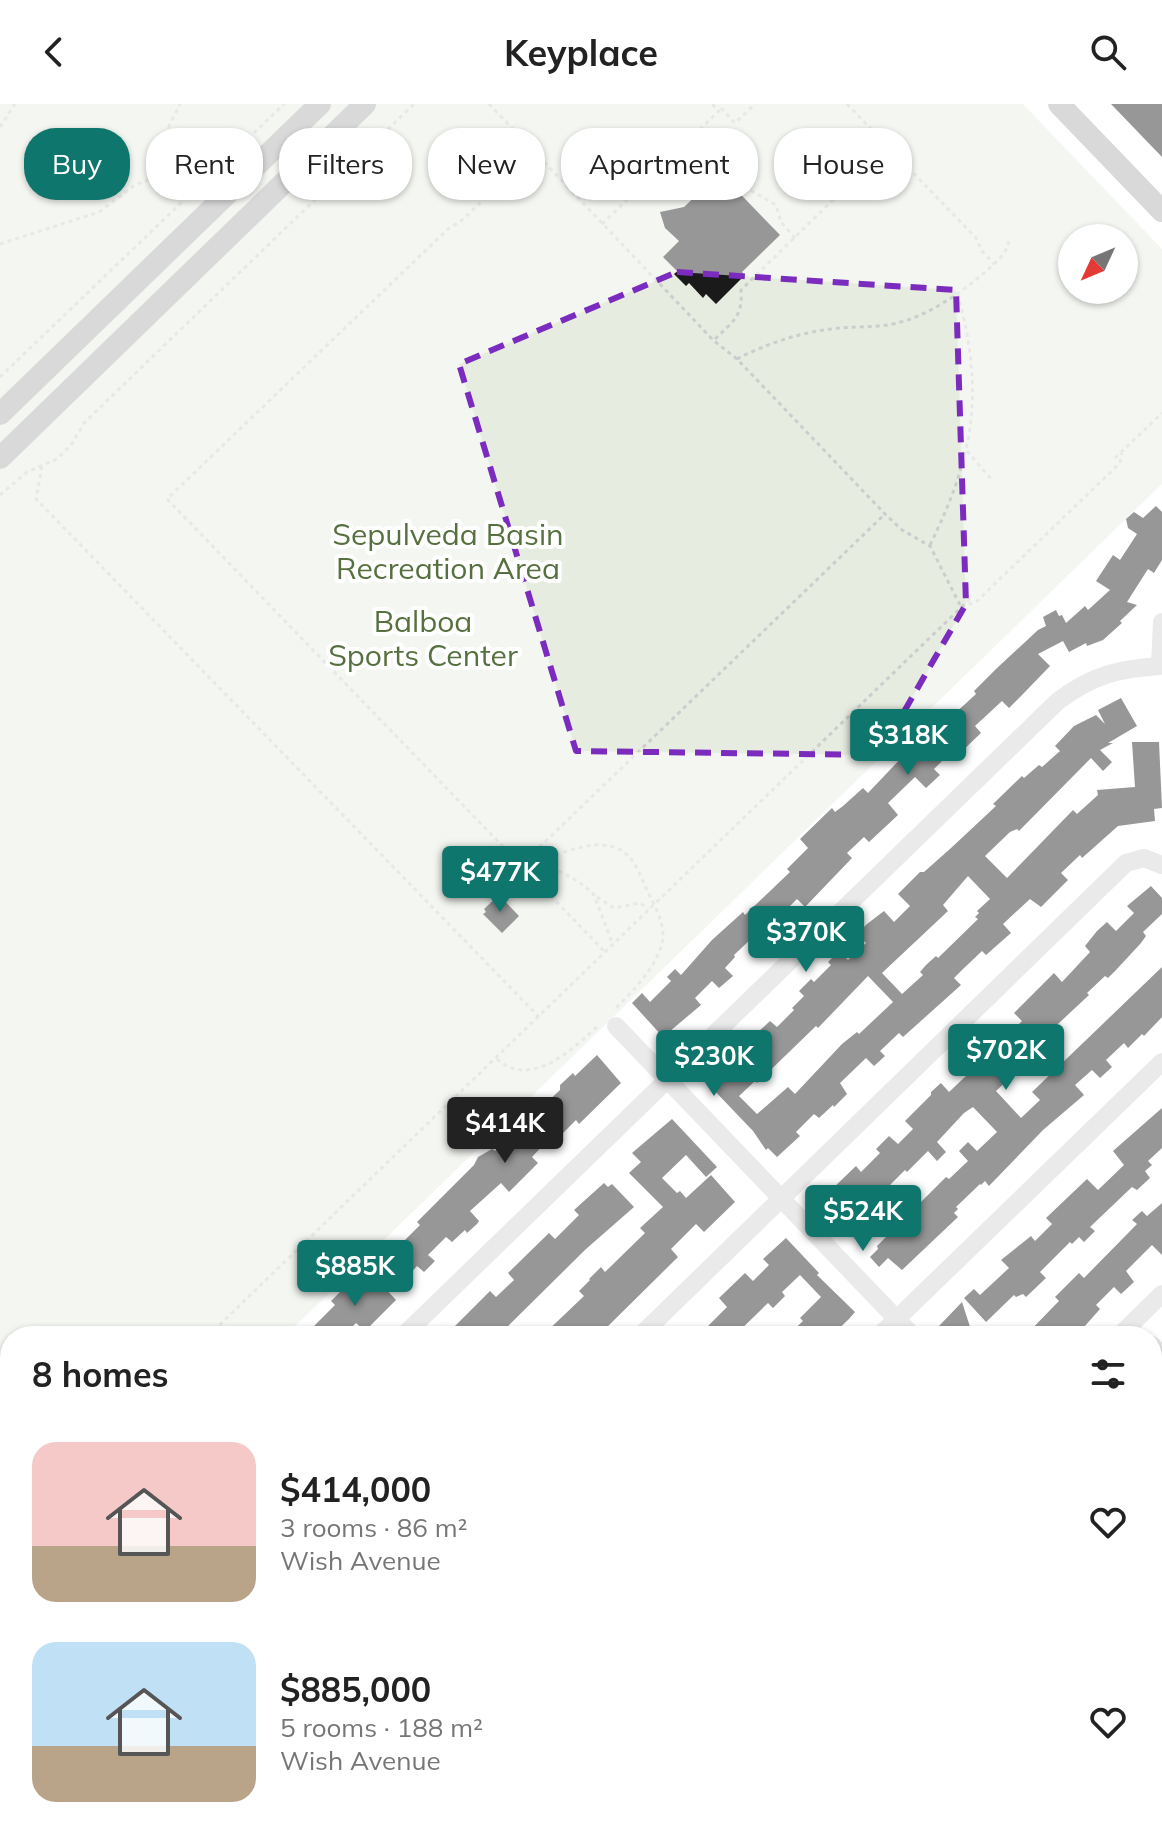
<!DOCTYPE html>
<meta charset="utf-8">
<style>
:root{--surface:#fff;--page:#f6f6f6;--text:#222;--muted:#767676;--accent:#0f766e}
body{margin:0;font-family:Mulish,sans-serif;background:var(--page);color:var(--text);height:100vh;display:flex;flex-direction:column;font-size:30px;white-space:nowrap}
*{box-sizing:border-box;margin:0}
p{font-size:26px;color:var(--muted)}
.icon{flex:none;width:44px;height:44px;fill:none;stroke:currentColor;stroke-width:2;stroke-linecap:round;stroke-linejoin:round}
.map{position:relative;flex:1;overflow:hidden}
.side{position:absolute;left:0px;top:1222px;width:1162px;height:514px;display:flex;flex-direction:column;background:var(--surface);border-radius:32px 32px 0 0;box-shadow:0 2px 6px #0004}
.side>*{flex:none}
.guide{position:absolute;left:24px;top:24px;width:1114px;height:72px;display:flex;gap:16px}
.needle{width:52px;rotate:226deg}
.buttons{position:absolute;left:1058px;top:120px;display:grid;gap:16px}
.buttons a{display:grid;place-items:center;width:80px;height:80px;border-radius:50%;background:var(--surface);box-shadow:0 2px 6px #0004;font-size:40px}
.price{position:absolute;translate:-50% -68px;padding:0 18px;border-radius:8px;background:var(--accent);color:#fff;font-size:26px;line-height:52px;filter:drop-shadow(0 2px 4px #0008)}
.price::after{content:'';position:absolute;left:50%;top:48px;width:24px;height:18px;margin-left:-12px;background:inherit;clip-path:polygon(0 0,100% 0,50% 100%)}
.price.selected{background:#222;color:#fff}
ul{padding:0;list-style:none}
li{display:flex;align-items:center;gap:24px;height:200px;padding:0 32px}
li span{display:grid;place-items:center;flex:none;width:224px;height:160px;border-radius:24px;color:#555}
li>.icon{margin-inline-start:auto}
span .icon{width:96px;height:96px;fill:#fffc;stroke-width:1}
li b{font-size:34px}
h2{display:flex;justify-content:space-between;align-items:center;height:96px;padding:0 32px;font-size:34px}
.chip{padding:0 28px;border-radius:32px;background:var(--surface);box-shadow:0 2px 6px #0004;font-size:28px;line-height:72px}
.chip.selected{background:var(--accent);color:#fff}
header{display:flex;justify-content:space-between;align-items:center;height:104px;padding:0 32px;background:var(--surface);font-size:36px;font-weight:700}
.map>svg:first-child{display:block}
.green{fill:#e6ecdf;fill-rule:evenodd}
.building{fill:#1a1a1a;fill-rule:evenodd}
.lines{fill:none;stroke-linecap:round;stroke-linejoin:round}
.path{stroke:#cdcdcd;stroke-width:3;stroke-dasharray:4 4;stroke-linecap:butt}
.minor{stroke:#d0d0d0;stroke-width:18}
.major{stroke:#ababab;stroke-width:22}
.marked{fill:none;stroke:#7b2cbf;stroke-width:6;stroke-dasharray:16 10;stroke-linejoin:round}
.labels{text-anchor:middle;stroke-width:8;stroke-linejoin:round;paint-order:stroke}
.park-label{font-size:30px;fill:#56703f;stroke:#fff}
</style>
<header><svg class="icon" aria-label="back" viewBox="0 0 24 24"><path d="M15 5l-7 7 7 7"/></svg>Keyplace<svg class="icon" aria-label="search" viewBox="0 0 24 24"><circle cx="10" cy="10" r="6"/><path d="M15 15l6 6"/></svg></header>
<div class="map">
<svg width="1162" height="1735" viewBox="0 0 1162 1735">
<rect width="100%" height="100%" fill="#fff"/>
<!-- green -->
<path class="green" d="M 0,0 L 1023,0 L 1162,145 L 1162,380 L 285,1232 L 10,1232 L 10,1499 L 0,1509 ZM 1072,134 L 1124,134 L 1124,186 L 1072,186 Z
M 0,1636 L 10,1647 L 10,1726 L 88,1726 L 97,1735 L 0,1735 Z"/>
<!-- building -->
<path class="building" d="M 1111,0 L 1162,0 L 1162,53 Z
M 720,69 L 780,131 L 742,168 L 745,171 L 716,200 L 706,190 L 703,194 L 689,179 L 686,182 L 674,170 L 677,167 L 663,153 L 679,137 L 665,124 L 660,108 L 684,103 Z
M 1156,402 L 1162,408 L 1162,456 L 1154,469 L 1148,465 L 1127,498 L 1137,501 L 1120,517 L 1122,519 L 1103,536 L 1087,542 L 1086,539 L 1069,548 L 1063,537 L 1038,550 L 1050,562 L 1023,590 L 1009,604 L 1002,597 L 975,622 L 981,629 L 957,652 L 952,647 L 934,665 L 940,671 L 926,684 L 915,673 L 888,699 L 898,711 L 869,738 L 864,733 L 847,749 L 852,754 L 805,803 L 797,795 L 779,813 L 783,818 L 760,843 L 752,834 L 734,851 L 735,853 L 725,864 L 733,872 L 719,884 L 712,877 L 695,894 L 701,901 L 663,933 L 632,899 L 642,889 L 650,898 L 671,877 L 667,873 L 675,865 L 681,871 L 712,836 L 743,808 L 745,811 L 790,768 L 787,765 L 808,744 L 800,735 L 832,704 L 835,708 L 843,702 L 863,684 L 868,689 L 906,649 L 908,650 L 915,646 L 976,590 L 974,587 L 996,565 L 1038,526 L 1046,522 L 1043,513 L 1056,506 L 1059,512 L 1062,511 L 1066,519 L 1085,502 L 1088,506 L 1110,486 L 1096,477 L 1113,451 L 1120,456 L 1137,430 L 1128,424 L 1126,415 L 1134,408 L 1143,414 Z
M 1121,594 L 1137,622 L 1108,639 L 1113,639 L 1100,646 L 1112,658 L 1103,667 L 1091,654 L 1019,727 L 1017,725 L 1010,728 L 985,752 L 1007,774 L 1073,706 L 1077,710 L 1098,691 L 1097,686 L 1135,683 L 1132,638 L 1159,638 L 1162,704 L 1154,705 L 1155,717 L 1118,722 L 1082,754 L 1080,751 L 1061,769 L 1068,776 L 1041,803 L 1030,795 L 1003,820 L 1011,829 L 986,851 L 982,847 L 963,865 L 954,874 L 961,881 L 903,933 L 899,929 L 880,947 L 885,952 L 874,962 L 866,954 L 840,979 L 847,990 L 834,1003 L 833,1001 L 819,1014 L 814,1010 L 796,1028 L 800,1032 L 777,1053 L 768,1044 L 766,1046 L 753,1027 L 710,982 L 723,969 L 720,967 L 729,959 L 736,965 L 752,949 L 744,941 L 770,917 L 777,923 L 794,906 L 792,904 L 804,892 L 799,887 L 811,875 L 814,878 L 831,861 L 828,858 L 839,847 L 848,856 L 866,839 L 857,830 L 867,820 L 884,807 L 894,818 L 910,802 L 898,790 L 920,768 L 924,768 L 951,744 L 996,702 L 993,700 L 1022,672 L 1024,674 L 1039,661 L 1042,663 L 1060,647 L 1055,642 L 1074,622 L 1096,611 L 1105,620 L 1098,606 ZM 968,772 L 990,795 L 977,807 L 979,809 L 975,813 L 978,815 L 938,854 L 936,852 L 926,861 L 920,868 L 923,871 L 902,890 L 882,869 L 948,807 L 943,801 ZM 868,872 L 893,898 L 859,930 L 857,928 L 842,940 L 795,990 L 788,983 L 757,1010 L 739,992 L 755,977 L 757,979 L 816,922 L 818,924 Z
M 1151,782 L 1162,794 L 1162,810 L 1143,828 L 1146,832 L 1141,839 L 1116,866 L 1108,874 L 1105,872 L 1087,889 L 1089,891 L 1013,962 L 1018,966 L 996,987 L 1021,1014 L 1040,996 L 1032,988 L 1162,863 L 1162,913 L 1144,932 L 1142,930 L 1128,944 L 1124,939 L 1106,956 L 1112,963 L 1100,974 L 1092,966 L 1075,981 L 1084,991 L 1043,1026 L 989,1082 L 985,1077 L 981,1081 L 980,1080 L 956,1103 L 958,1105 L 954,1109 L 958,1113 L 902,1166 L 888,1154 L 879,1163 L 870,1153 L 878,1145 L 877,1142 L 946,1073 L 949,1075 L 968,1057 L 959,1047 L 968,1038 L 977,1047 L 997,1028 L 973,1003 L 964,1009 L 937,1038 L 946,1048 L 937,1057 L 928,1047 L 907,1068 L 905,1066 L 879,1092 L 884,1098 L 863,1121 L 865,1124 L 855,1134 L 846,1124 L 853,1117 L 834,1098 L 828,1090 L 830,1087 L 856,1062 L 861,1068 L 880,1049 L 876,1045 L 889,1032 L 898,1040 L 913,1025 L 905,1017 L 931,991 L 931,988 L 941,979 L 949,988 L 966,972 L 958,964 L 987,938 L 985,936 L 995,927 L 1004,935 L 1022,917 L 1014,909 L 1054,869 L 1062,878 L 1090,848 L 1085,842 L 1097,827 L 1107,818 L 1116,827 L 1134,809 L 1127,802 Z
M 499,791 L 519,812 L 502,829 L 483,810 L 486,808 L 484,805 Z
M 597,951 L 621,979 L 579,1020 L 576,1016 L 562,1030 L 558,1025 L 532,1053 L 538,1059 L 509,1088 L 501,1079 L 470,1107 L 479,1117 L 477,1120 L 467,1129 L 465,1126 L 452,1138 L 446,1133 L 428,1151 L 435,1157 L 424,1168 L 417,1162 L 405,1175 L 389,1158 L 405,1142 L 402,1139 L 420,1121 L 417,1118 L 474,1061 L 478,1053 L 492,1045 L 495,1047 L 560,986 L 560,981 L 573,969 L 575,972 Z
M 1162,1004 L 1162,1044 L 1148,1057 L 1152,1061 L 1145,1067 L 1150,1074 L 1137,1086 L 1132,1083 L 1090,1123 L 1095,1127 L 1084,1138 L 1079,1133 L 1072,1140 L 1070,1138 L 1040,1168 L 1046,1174 L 1026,1193 L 1023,1190 L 1016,1193 L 1014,1191 L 986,1218 L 964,1194 L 974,1185 L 980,1191 L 1009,1164 L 1001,1156 L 1031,1132 L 1035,1137 L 1052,1120 L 1046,1114 L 1087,1075 L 1098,1086 L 1124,1061 L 1113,1047 Z
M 672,1015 L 717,1063 L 706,1073 L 686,1051 L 662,1074 L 677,1089 L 680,1087 L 686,1094 L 711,1071 L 735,1098 L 704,1128 L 696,1120 L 671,1145 L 678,1153 L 598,1232 L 592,1232 L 586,1225 L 579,1232 L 542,1232 L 584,1192 L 579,1187 L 590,1176 L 589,1175 L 601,1163 L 605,1168 L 645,1129 L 640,1124 L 663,1103 L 629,1069 L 641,1058 L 632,1049 Z
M 604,1079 L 608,1083 L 612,1080 L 634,1103 L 586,1145 L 498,1232 L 445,1232 L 490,1187 L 496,1193 L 514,1176 L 508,1169 L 549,1129 L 555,1135 L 579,1111 L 574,1106 Z
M 1162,1099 L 1162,1151 L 1152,1141 L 1126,1167 L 1134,1178 L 1121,1190 L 1114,1183 L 1096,1201 L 1100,1205 L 1076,1232 L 1025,1232 L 1055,1201 L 1059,1197 L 1055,1193 L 1079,1169 L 1084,1174 L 1137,1120 L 1132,1116 L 1142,1107 L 1147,1112 Z
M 786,1134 L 819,1169 L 817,1171 L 855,1208 L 849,1215 L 831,1232 L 787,1232 L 803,1217 L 800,1214 L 821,1193 L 800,1171 L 782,1188 L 785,1192 L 773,1204 L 768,1199 L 734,1232 L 698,1232 L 727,1203 L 719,1194 L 745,1169 L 753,1177 L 769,1161 L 763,1155 Z
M 370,1168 L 396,1196 L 365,1227 L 356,1219 L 347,1228 L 340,1222 L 329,1232 L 304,1232 L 335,1201 L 331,1197 L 344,1184 L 348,1188 Z
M 962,1198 L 973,1232 L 949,1232 L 939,1222 Z"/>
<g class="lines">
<!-- path -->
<path class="path" d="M 489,0 L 713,236 L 737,255 L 885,410 L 902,426 L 930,442 L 961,503
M 847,0 L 976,134 L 982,147 L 994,160
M 721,4 L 735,19 L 755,0
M 0,23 L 15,0
M 696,29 L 743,82 L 776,101 L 781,118 L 795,134
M 533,49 L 461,117 L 448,125 L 167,395 L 605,848
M 602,120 L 719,7 L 712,0
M 0,140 L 99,108 L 135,81 L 151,75 L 172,43 L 169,22 L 180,0
M 715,235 C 733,217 743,213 741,186 L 887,43
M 737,255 C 766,240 798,229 831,225 C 851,222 872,224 893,220 C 926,213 958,191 984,169 C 995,159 1007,151 1009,136
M 0,273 L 284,0
M 967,347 L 992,376
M 1115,354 L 1162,309
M 42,362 L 36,395 L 539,913
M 0,391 L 27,368 L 57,355 L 71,341 L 84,319 L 414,0
M 930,441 C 975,349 984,290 958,190
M 961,503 L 976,498 L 1120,359 L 1122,347
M 536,759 C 558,766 578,774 594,791 L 612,838
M 522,760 L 885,410
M 525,760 C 544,755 584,739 602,741 C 634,743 637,767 649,790 C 658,809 669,827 659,848 C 650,870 631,889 614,906
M 597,793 L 614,804 L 640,799 L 648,805
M 497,955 C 531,986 574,944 599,921
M 208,1232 L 973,492
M 0,1295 L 10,1306
M 0,1347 L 10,1356
M 0,1433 L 10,1423
M 0,1658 L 10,1668
M 66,1726 L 75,1735"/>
<!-- minor -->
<path class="minor" d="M 616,922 L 913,1232
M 403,1232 L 1058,597 C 1093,571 1117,565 1160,562 L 1162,518
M 640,1232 L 1126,759 L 1144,754 L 1162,761
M 879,1232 L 1162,958
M 1119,1232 L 1162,1190
M 1152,1241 L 1162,1252
M 1152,1465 L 1162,1471
M 0,1619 L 10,1630
M 103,1726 L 112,1735
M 243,1726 L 251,1735
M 472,1726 L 480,1735
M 361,1735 L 370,1726
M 600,1735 L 609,1726
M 838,1735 L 847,1726"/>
<!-- major -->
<path class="major" d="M 1059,0 L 1162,107
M 0,310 L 320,0
M 0,354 L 365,0
M 1152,1584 L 1162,1574
M 996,1735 L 1005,1726"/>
</g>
<!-- marked area -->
<path d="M0 0H1162V1735H0ZM 677,168 L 956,186 L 966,500 L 879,651 L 576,647 L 459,260 Z" fill="#fff" fill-opacity=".55" fill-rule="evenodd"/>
<path class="marked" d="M 677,168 L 956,186 L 966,500 L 879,651 L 576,647 L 459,260 Z"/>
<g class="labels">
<!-- park labels -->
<g class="park-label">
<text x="448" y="441">Sepulveda Basin<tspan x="448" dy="34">Recreation Area</tspan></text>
<text x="423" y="528">Balboa<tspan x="423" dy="34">Sports Center</tspan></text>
</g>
</g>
</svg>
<div class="buttons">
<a><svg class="needle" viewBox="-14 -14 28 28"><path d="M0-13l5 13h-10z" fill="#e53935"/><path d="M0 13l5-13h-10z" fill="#767676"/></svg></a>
</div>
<b class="price" style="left:908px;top:673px">$318K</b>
<b class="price" style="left:500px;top:810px">$477K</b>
<b class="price" style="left:806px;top:870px">$370K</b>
<b class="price" style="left:1006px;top:988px">$702K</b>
<b class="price" style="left:714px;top:994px">$230K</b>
<b class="price selected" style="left:505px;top:1061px">$414K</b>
<b class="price" style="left:863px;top:1149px">$524K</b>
<b class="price" style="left:355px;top:1204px">$885K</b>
<div class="guide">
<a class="chip selected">Buy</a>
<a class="chip">Rent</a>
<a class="chip">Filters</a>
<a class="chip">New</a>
<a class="chip">Apartment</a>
<a class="chip">House</a>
</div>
<section class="side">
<h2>8 homes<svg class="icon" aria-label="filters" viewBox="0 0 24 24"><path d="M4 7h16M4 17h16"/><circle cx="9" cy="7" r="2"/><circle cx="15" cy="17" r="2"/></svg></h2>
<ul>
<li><span style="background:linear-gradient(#f6c9c9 65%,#b9a48a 0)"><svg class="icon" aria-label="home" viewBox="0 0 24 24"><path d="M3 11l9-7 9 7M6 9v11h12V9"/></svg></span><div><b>$414,000</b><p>3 rooms · 86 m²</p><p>Wish Avenue</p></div><svg class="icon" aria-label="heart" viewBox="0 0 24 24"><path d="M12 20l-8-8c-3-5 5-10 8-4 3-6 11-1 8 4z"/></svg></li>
<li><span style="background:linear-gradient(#bfe0f5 65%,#b9a48a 0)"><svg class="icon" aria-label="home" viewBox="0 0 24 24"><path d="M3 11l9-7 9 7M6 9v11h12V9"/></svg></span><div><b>$885,000</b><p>5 rooms · 188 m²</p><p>Wish Avenue</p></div><svg class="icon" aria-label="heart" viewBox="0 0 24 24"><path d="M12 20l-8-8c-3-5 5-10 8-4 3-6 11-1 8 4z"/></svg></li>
</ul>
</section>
</div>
